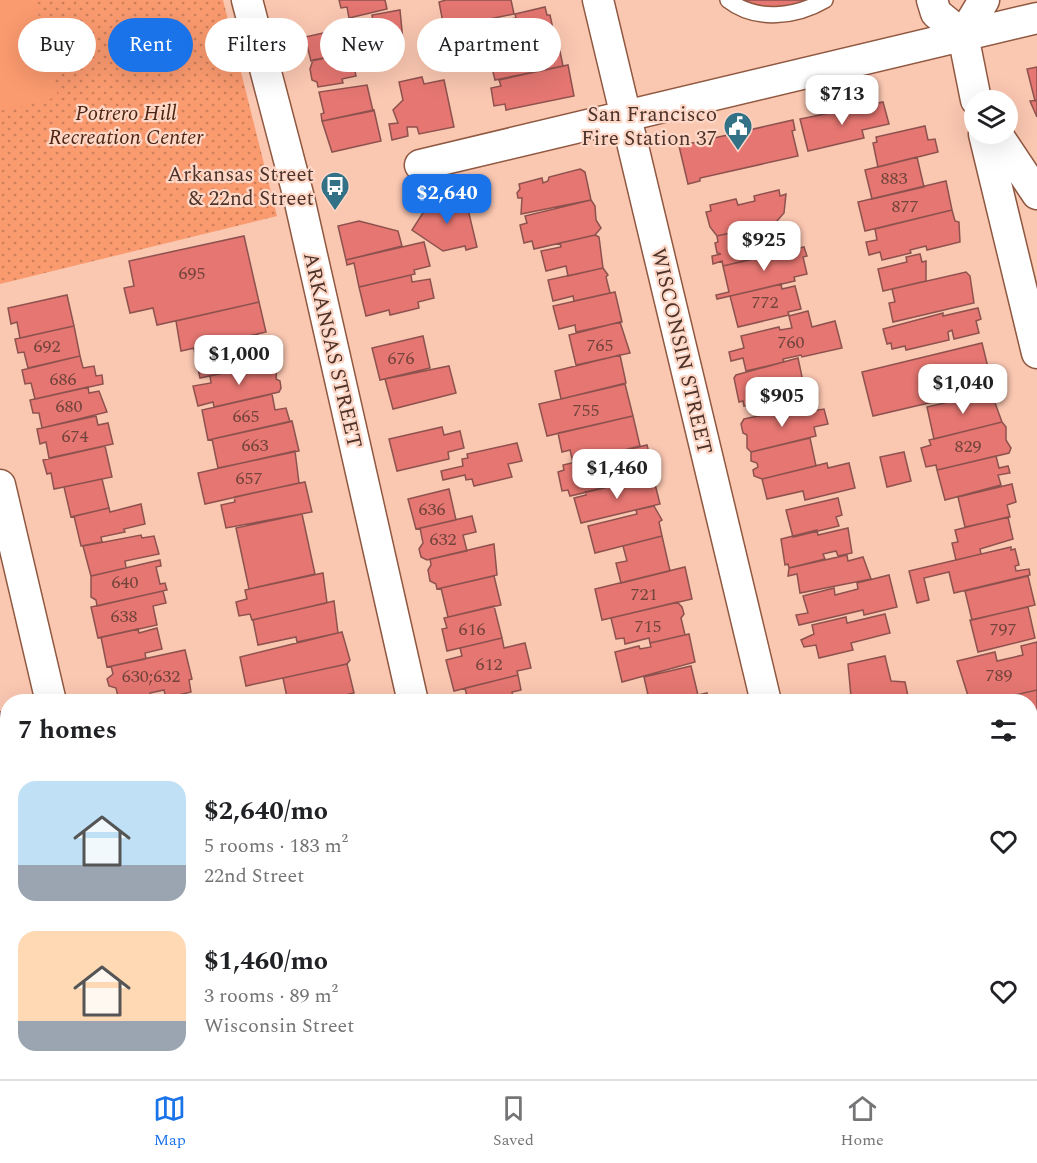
<!DOCTYPE html>
<meta charset="utf-8">
<style>
:root{--surface:#fff;--page:#f6f6f6;--text:#202124;--muted:#757577;--line:#e0e0e0;--accent:#1a73e8}
body{margin:0;font-family:Spectral,serif;background:var(--page);color:var(--text);height:100vh;display:flex;flex-direction:column;font-size:22px;white-space:nowrap}
*{box-sizing:border-box;margin:0}
p{font-size:20px;color:var(--muted)}
.icon{flex:none;width:33px;height:33px;fill:none;stroke:currentColor;stroke-width:2;stroke-linecap:round;stroke-linejoin:round}
.map{position:relative;flex:1;overflow:hidden}
.panel{position:absolute;left:0px;top:694px;width:1038px;height:386px;display:flex;flex-direction:column;background:var(--surface);border-radius:24px 24px 0 0;box-shadow:0 6px 24px #0002}
.panel>*{flex:none}
.guide{position:absolute;left:18px;top:18px;width:600px;height:54px;display:flex;gap:12px}
.buttons{position:absolute;left:964px;top:90px;display:grid;gap:12px}
.buttons a{display:grid;place-items:center;width:54px;height:54px;border-radius:50%;background:var(--surface);box-shadow:0 6px 24px #0002;font-size:30px}
.price{position:absolute;translate:-50% -51px;padding:0 14px;border-radius:12px;background:#fff;color:#222;font-size:20px;line-height:39px;filter:drop-shadow(0 2px 3px #0008)}
.price::after{content:'';position:absolute;left:50%;top:36px;width:18px;height:14px;margin-left:-9px;background:inherit;clip-path:polygon(0 0,100% 0,50% 100%)}
.price.on{background:var(--accent);color:#fff}
ul{padding:0;list-style:none}
li{display:flex;align-items:center;gap:18px;height:150px;padding:0 18px}
li span{display:grid;place-items:center;flex:none;width:168px;height:120px;border-radius:18px;color:#555}
li>.icon{margin-inline-start:auto}
span .icon{width:72px;height:72px;fill:#fffc;stroke-width:1}
li b{font-size:26px}
h2{display:flex;justify-content:space-between;align-items:center;height:72px;padding:0 18px;font-size:26px}
.tag{padding:0 21px;border-radius:27px;background:var(--surface);box-shadow:0 6px 24px #0002;font-size:21px;line-height:54px}
.tag.on{background:var(--accent);color:#fff}
.tab-bar{display:flex;justify-content:space-around;align-items:center;height:84px;border-top:2px solid var(--line);background:var(--surface);font-size:16px;color:var(--muted)}
.tab-bar a{display:grid;justify-items:center;gap:3px}
.tab-bar .on{color:var(--accent)}
.map>svg:first-child{display:block}
.park{fill:url(#park-dots)}
.pitch{fill:#fa9a6f}
.building{fill:#e57671;stroke:#8e524e;stroke-width:1.5}
.lines{fill:none;stroke-linecap:round;stroke-linejoin:round}
.lane-casing{stroke:#905840;stroke-width:18}
.street-casing{stroke:#905840;stroke-width:33}
.lane{stroke:#fff;stroke-width:15}
.street{stroke:#fff;stroke-width:30}
.labels{text-anchor:middle;stroke-width:4.5;stroke-linejoin:round;paint-order:stroke}
.number-label{font-size:18px;fill:#73443b}
.park-label{font-size:21px;font-style:italic;fill:#4d2512;stroke:#fed7c7}
.poi-label{font-size:21px;fill:#4d3329;stroke:#fed7c7;text-anchor:end}
.street-label{font-size:21px;fill:#4d3329;stroke:#fed7c7}
</style>
<div class="map">
<svg width="1037" height="1079" viewBox="0 0 1037 1079">
<defs>
<pattern id="park-dots" width="8" height="8" patternUnits="userSpaceOnUse" patternTransform="scale(1.5)"><rect width="8" height="8" fill="#fa9a6f"/><path d="M2 2h.1M6 6h.1" fill="none" stroke="#cd7e5b" stroke-width="1.8" stroke-linecap="round"/></pattern>
</defs>
<rect width="100%" height="100%" fill="#fac7b1"/>
<!-- park -->
<path class="park" d="M 0,0 L 223,0 L 277,216 L 0,284 Z"/>
<!-- pitch -->
<path class="pitch" d="M 0,0 L 35,0 L 58,97 L 0,111 Z"/>
<!-- building -->
<path class="building" d="M 339,0 L 385,0 L 387,9 L 349,18 L 347,7 L 341,8 Z
M 446,0 L 511,0 L 514,14 L 455,26 L 454,21 L 443,23 L 439,2 Z
M 742,0 L 813,0 L 784,9 L 760,7 Z
M 545,7 L 547,15 L 550,15 L 555,38 L 521,45 L 521,41 L 481,49 L 476,26 L 516,18 L 515,14 Z
M 400,10 L 403,41 L 311,61 L 305,37 L 373,22 L 372,15 Z
M 557,37 L 563,66 L 495,80 L 492,68 L 498,54 L 508,52 L 507,48 Z
M 351,53 L 356,76 L 342,79 L 343,83 L 318,87 L 317,82 L 312,80 L 310,69 L 313,60 Z
M 568,65 L 574,96 L 506,110 L 505,104 L 494,106 L 491,88 L 501,86 L 499,80 Z
M 1037,67 L 1037,100 L 1035,101 L 1027,69 Z
M 422,77 L 424,84 L 444,80 L 454,127 L 419,134 L 417,127 L 407,127 L 408,136 L 392,140 L 389,124 L 398,123 L 393,110 L 403,100 L 399,82 Z
M 367,85 L 373,111 L 322,121 L 321,114 L 324,113 L 319,92 Z
M 1037,100 L 1037,117 L 1030,101 Z
M 883,102 L 889,124 L 862,130 L 864,138 L 808,151 L 800,119 Z
M 374,110 L 381,141 L 332,152 L 322,121 Z
M 793,120 L 795,130 L 792,131 L 798,156 L 700,178 L 700,181 L 688,184 L 679,146 Z
M 925,126 L 928,140 L 935,139 L 938,152 L 878,167 L 873,143 L 877,142 L 876,137 Z
M 917,157 L 924,187 L 872,199 L 865,170 Z
M 580,169 L 585,172 L 591,200 L 521,214 L 522,198 L 518,198 L 517,193 L 520,189 L 519,184 L 542,178 L 543,183 L 548,181 L 549,177 Z
M 946,181 L 952,210 L 865,231 L 858,202 Z
M 779,190 L 780,196 L 786,194 L 784,213 L 776,222 L 717,236 L 710,227 L 706,212 L 711,211 L 710,205 L 736,199 L 738,205 L 755,201 L 754,196 Z
M 459,198 L 466,201 L 477,247 L 466,250 L 465,246 L 443,251 L 412,230 L 428,205 Z
M 591,200 L 595,206 L 596,220 L 601,228 L 595,235 L 534,249 L 532,241 L 524,243 L 520,225 L 527,223 L 525,216 Z
M 952,210 L 955,221 L 959,222 L 960,242 L 927,250 L 926,246 L 910,250 L 911,253 L 882,260 L 880,252 L 869,255 L 866,242 L 877,240 L 875,229 Z
M 359,221 L 398,231 L 402,246 L 346,260 L 338,226 Z
M 779,222 L 786,251 L 723,266 L 722,261 L 713,264 L 712,256 L 721,254 L 717,253 L 715,243 L 718,242 L 717,236 Z
M 595,235 L 599,237 L 603,268 L 568,276 L 566,266 L 546,271 L 541,251 L 561,247 L 560,243 Z
M 244,236 L 259,302 L 157,325 L 153,308 L 130,313 L 124,288 L 134,286 L 129,261 Z
M 424,242 L 430,266 L 414,270 L 415,274 L 359,287 L 354,263 L 347,265 L 346,260 Z
M 804,247 L 807,256 L 803,257 L 807,274 L 794,277 L 795,281 L 717,299 L 716,295 L 729,292 L 723,266 Z
M 920,254 L 922,262 L 926,261 L 926,281 L 883,291 L 878,269 L 907,262 L 906,257 Z
M 603,268 L 608,275 L 606,277 L 610,293 L 574,301 L 573,296 L 553,301 L 548,280 Z
M 966,272 L 970,276 L 974,303 L 893,322 L 889,303 L 895,302 L 892,289 Z
M 411,275 L 412,282 L 430,279 L 434,298 L 418,302 L 419,308 L 390,315 L 389,310 L 366,316 L 359,287 Z
M 781,284 L 782,289 L 795,286 L 801,309 L 788,312 L 789,315 L 738,327 L 730,296 Z
M 615,292 L 622,322 L 576,332 L 575,325 L 559,329 L 553,306 Z
M 67,295 L 74,326 L 20,338 L 17,322 L 11,324 L 8,308 Z
M 259,302 L 266,332 L 181,351 L 176,321 Z
M 978,308 L 981,319 L 976,321 L 979,333 L 954,339 L 952,330 L 948,332 L 949,340 L 906,350 L 905,346 L 892,349 L 891,343 L 887,344 L 883,329 L 943,313 L 943,316 Z
M 808,311 L 812,327 L 835,321 L 842,348 L 802,357 L 801,355 L 783,359 L 784,362 L 746,371 L 743,358 L 731,361 L 729,352 L 744,348 L 741,336 L 779,327 L 780,330 L 792,328 L 789,316 Z
M 620,322 L 630,353 L 576,365 L 569,335 Z
M 74,326 L 80,356 L 28,368 L 24,352 L 18,353 L 15,339 Z
M 258,334 L 265,364 L 200,378 L 194,349 Z
M 423,336 L 430,368 L 380,380 L 372,348 Z
M 982,343 L 993,388 L 873,416 L 862,372 Z
M 620,355 L 626,383 L 561,399 L 555,371 Z
M 80,356 L 83,368 L 94,366 L 96,376 L 102,375 L 103,384 L 35,399 L 31,383 L 25,384 L 22,370 Z
M 798,358 L 805,391 L 791,394 L 794,406 L 759,414 L 756,403 L 744,406 L 743,401 L 739,402 L 734,378 L 736,375 Z
M 273,362 L 277,365 L 276,379 L 280,381 L 281,388 L 279,392 L 214,407 L 213,402 L 198,406 L 193,386 L 211,383 L 210,376 Z
M 449,366 L 456,393 L 393,409 L 385,379 Z
M 625,384 L 633,416 L 547,436 L 539,404 Z
M 88,387 L 89,393 L 99,391 L 107,412 L 42,428 L 39,413 L 33,413 L 30,400 Z
M 991,392 L 1002,422 L 934,439 L 927,407 Z
M 272,394 L 275,410 L 286,408 L 290,422 L 208,440 L 202,410 Z
M 810,404 L 812,411 L 824,409 L 828,424 L 814,427 L 816,436 L 751,452 L 747,448 L 747,435 L 743,433 L 741,424 L 744,419 L 781,411 L 782,416 L 793,413 L 792,408 Z
M 96,416 L 98,425 L 108,423 L 113,444 L 49,458 L 46,442 L 40,444 L 37,429 Z
M 633,416 L 640,446 L 573,463 L 570,450 L 562,452 L 558,433 Z
M 292,421 L 299,451 L 218,468 L 212,439 Z
M 1002,422 L 1006,427 L 1006,440 L 1011,448 L 1009,453 L 937,470 L 936,465 L 926,467 L 921,448 L 931,445 L 929,440 Z
M 442,427 L 444,435 L 460,431 L 464,448 L 448,452 L 449,459 L 397,471 L 389,439 Z
M 810,438 L 816,466 L 762,479 L 754,476 L 753,470 L 758,467 L 757,463 L 751,461 L 751,452 Z
M 517,443 L 522,461 L 508,464 L 512,477 L 474,486 L 472,479 L 466,480 L 465,475 L 443,480 L 441,471 L 463,466 L 462,459 L 468,458 L 467,454 Z
M 647,445 L 655,476 L 570,496 L 568,490 L 562,491 L 558,472 L 564,470 L 563,465 Z
M 105,446 L 112,477 L 54,489 L 51,473 L 47,474 L 43,460 Z
M 295,451 L 299,483 L 205,504 L 198,473 Z
M 904,452 L 911,481 L 887,487 L 880,457 Z
M 996,456 L 999,468 L 1008,466 L 1010,473 L 998,475 L 1001,485 L 945,500 L 937,470 Z
M 827,463 L 828,468 L 849,463 L 855,488 L 805,500 L 803,491 L 767,499 L 762,479 Z
M 653,476 L 660,504 L 581,523 L 574,498 L 586,495 L 585,492 Z
M 102,479 L 109,508 L 71,517 L 64,487 Z
M 305,482 L 312,512 L 226,528 L 221,505 L 235,502 L 234,497 Z
M 1012,484 L 1016,502 L 1007,505 L 1010,517 L 965,527 L 958,497 Z
M 449,489 L 456,520 L 416,529 L 408,499 Z
M 838,498 L 842,515 L 836,517 L 839,526 L 793,537 L 786,510 Z
M 141,504 L 145,524 L 124,529 L 125,532 L 101,537 L 102,542 L 81,546 L 74,516 L 109,508 L 110,512 Z
M 654,506 L 662,520 L 659,522 L 662,536 L 595,553 L 588,526 L 637,514 L 636,510 Z
M 302,514 L 315,574 L 249,589 L 236,528 Z
M 472,516 L 476,532 L 463,535 L 467,551 L 427,560 L 421,557 L 419,549 L 423,543 L 420,528 Z
M 1008,517 L 1013,539 L 980,549 L 981,554 L 956,560 L 952,543 L 958,542 L 955,530 Z
M 848,528 L 852,553 L 838,556 L 836,551 L 823,554 L 825,559 L 789,568 L 788,564 L 785,565 L 781,539 L 817,530 L 818,535 Z
M 141,535 L 142,538 L 154,536 L 159,554 L 125,561 L 126,568 L 91,576 L 83,546 Z
M 662,536 L 670,571 L 621,583 L 616,563 L 627,561 L 623,546 Z
M 494,544 L 497,575 L 437,589 L 436,584 L 430,581 L 428,570 L 431,565 L 430,559 Z
M 1011,547 L 1011,550 L 1015,549 L 1019,565 L 1015,566 L 1016,571 L 1029,569 L 1030,575 L 954,593 L 949,572 L 924,578 L 929,600 L 917,603 L 909,571 Z
M 847,555 L 848,561 L 863,557 L 871,579 L 800,593 L 797,574 L 788,576 L 789,568 Z
M 160,560 L 161,566 L 156,567 L 160,584 L 165,583 L 167,590 L 97,606 L 96,600 L 91,597 L 91,576 Z
M 685,567 L 692,599 L 602,620 L 595,589 Z
M 323,573 L 327,603 L 252,620 L 250,614 L 239,616 L 236,602 L 247,599 L 245,590 Z
M 889,575 L 897,607 L 864,615 L 863,610 L 799,625 L 796,615 L 808,613 L 803,596 L 834,588 L 835,595 L 858,589 L 857,583 Z
M 494,576 L 501,605 L 448,617 L 441,588 Z
M 1028,576 L 1035,605 L 972,620 L 965,591 Z
M 163,591 L 166,603 L 153,606 L 157,625 L 98,638 L 91,607 Z
M 334,601 L 338,633 L 297,642 L 296,637 L 258,645 L 253,620 Z
M 677,602 L 682,607 L 684,614 L 681,618 L 685,635 L 650,643 L 649,638 L 625,644 L 624,638 L 616,639 L 611,618 Z
M 494,606 L 502,638 L 447,651 L 442,629 L 447,628 L 444,618 Z
M 1028,607 L 1035,638 L 978,652 L 970,620 Z
M 885,614 L 890,633 L 851,643 L 853,650 L 819,658 L 816,645 L 804,647 L 801,640 L 814,634 L 812,625 L 846,617 L 847,623 Z
M 157,628 L 162,649 L 145,653 L 146,659 L 107,667 L 101,637 L 138,629 L 139,633 Z
M 342,632 L 350,660 L 347,664 L 246,686 L 240,657 Z
M 689,634 L 695,662 L 622,682 L 615,652 L 639,646 L 640,649 L 651,647 L 650,643 Z
M 502,638 L 504,648 L 525,643 L 531,668 L 517,671 L 518,675 L 454,691 L 446,660 L 462,656 L 460,648 Z
M 1037,642 L 1037,690 L 984,702 L 970,702 L 957,661 L 995,652 L 997,661 L 1023,655 L 1021,646 Z
M 185,650 L 192,679 L 189,680 L 191,692 L 166,698 L 164,690 L 150,693 L 152,701 L 141,702 L 140,698 L 123,702 L 119,701 L 116,688 L 109,686 L 107,679 L 113,674 L 111,666 Z
M 885,656 L 891,681 L 905,682 L 909,701 L 856,702 L 855,696 L 851,697 L 848,664 Z
M 347,664 L 354,693 L 315,702 L 288,702 L 283,678 Z
M 691,666 L 698,695 L 669,702 L 659,702 L 658,697 L 649,699 L 644,677 Z
M 518,675 L 521,690 L 512,692 L 514,702 L 462,702 L 461,699 L 467,697 L 465,688 Z
M 1037,690 L 1037,721 L 1030,723 L 1030,702 L 984,702 Z
M 707,693 L 709,702 L 669,702 L 698,695 Z
M 190,696 L 191,700 L 202,698 L 203,702 L 163,702 Z
M 339,697 L 340,702 L 315,702 Z
M 0,711 L 4,730 L 0,730 Z
M 1037,721 L 1037,752 L 1030,754 L 1030,723 Z
M 0,730 L 4,730 L 8,743 L 8,761 L 0,762 Z
M 1037,752 L 1037,785 L 1030,786 L 1030,754 Z
M 8,765 L 8,801 L 0,803 L 0,767 Z
M 1037,785 L 1037,816 L 1030,817 L 1030,786 Z
M 8,806 L 8,838 L 0,840 L 0,808 Z
M 1037,816 L 1037,848 L 1030,849 L 1030,817 Z
M 8,838 L 8,872 L 0,874 L 0,840 Z
M 1037,848 L 1037,866 L 1036,863 L 1033,864 L 1030,854 L 1030,849 Z
M 8,872 L 8,901 L 0,903 L 0,874 Z
M 8,901 L 8,933 L 0,935 L 0,903 Z
M 8,941 L 8,965 L 0,966 L 0,943 Z
M 8,965 L 8,998 L 0,999 L 0,966 Z
M 8,1001 L 8,1024 L 0,1026 L 0,1003 Z
M 8,1031 L 8,1059 L 0,1061 L 0,1033 Z
M 8,1059 L 8,1072 L 80,1072 L 81,1075 L 63,1079 L 0,1079 L 0,1061 Z
M 216,1072 L 280,1072 L 281,1079 L 208,1079 L 207,1075 Z
M 369,1072 L 434,1072 L 429,1074 L 431,1079 L 370,1079 Z
M 544,1072 L 612,1072 L 613,1076 L 602,1079 L 545,1079 Z
M 716,1072 L 770,1072 L 743,1079 L 718,1079 Z
M 915,1072 L 929,1072 L 931,1079 L 903,1079 L 902,1076 Z
M 784,1073 L 786,1079 L 757,1079 Z"/>
<g class="lines">
<!-- lane casing -->
<g class="lane-casing">
<path id="lane" d="M 728,0 C 756,22 796,17 825,0"/>
</g>
<!-- street casing -->
<g class="street-casing">
<path id="street" d="M 247,0 L 299,198 L 413,702
M 598,0 L 766,702
M 932,0 L 936,13 L 963,35 L 976,100
M 963,35 L 984,0
M 984,134 L 1037,353
M 997,134 L 1037,194
M 420,165 L 1037,18
M 0,485 L 51,702
M 139,1072 L 141,1079
M 498,1072 L 499,1079
M 855,1072 L 856,1079"/>
</g>
<!-- lane -->
<use href="#lane" class="lane"/>
<!-- street -->
<use href="#street" class="street"/>
</g>
<!-- icons -->
<defs>
<g id="civic-pin" transform="scale(1.5)"><path d="M0 17L-7.5 6A9.5 9.5 0 1 1 7.5 6Z" fill="#337187" stroke="#fed7c7"/><path d="M-.6-6.5H3V-4.5H.6V-3L4-1V1h2V6H-6V1h2V-1L-.6-3ZM-1.2 2.5V6h2.4V2.5Z" fill="#fff"/></g>
<g id="bus-pin" transform="scale(1.5)"><path d="M0 17L-7.5 6A9.5 9.5 0 1 1 7.5 6Z" fill="#337187" stroke="#fed7c7"/><path d="M-5-6H5V4H4V6H2V4H-2V6H-4V4H-5ZM-3.5-4V0h7V-4ZM-3.5 1.2v1.5H-2V1.2ZM2 1.2v1.5H3.5V1.2Z" fill="#fff"/></g>
</defs>
<g fill-rule="evenodd">
<use href="#civic-pin" x="738" y="126"/>
<use href="#bus-pin" x="335" y="186"/>
</g>
<g class="labels">
<!-- number labels -->
<g class="number-label">
<text x="894" y="184">883</text>
<text x="905" y="212">877</text>
<text x="192" y="279">695</text>
<text x="765" y="308">772</text>
<text x="791" y="348">760</text>
<text x="600" y="351">765</text>
<text x="47" y="352">692</text>
<text x="401" y="364">676</text>
<text x="63" y="385">686</text>
<text x="69" y="412">680</text>
<text x="586" y="416">755</text>
<text x="246" y="422">665</text>
<text x="75" y="442">674</text>
<text x="255" y="451">663</text>
<text x="968" y="452">829</text>
<text x="249" y="484">657</text>
<text x="432" y="515">636</text>
<text x="443" y="545">632</text>
<text x="125" y="588">640</text>
<text x="644" y="600">721</text>
<text x="124" y="622">638</text>
<text x="648" y="632">715</text>
<text x="472" y="635">616</text>
<text x="1003" y="635">797</text>
<text x="489" y="670">612</text>
<text x="999" y="681">789</text>
<text x="151" y="682">630;632</text>
</g>
<!-- park labels -->
<g class="park-label">
<text x="126" y="120">Potrero Hill<tspan x="126" dy="24">Recreation Center</tspan></text>
</g>
<!-- poi labels -->
<g class="poi-label">
<text x="717" y="121">San Francisco<tspan x="717" dy="24">Fire Station 37</tspan></text>
<text x="314" y="181">Arkansas Street<tspan x="314" dy="24">&amp; 22nd Street</tspan></text>
</g>
<!-- street labels -->
<g class="street-label">
<text transform="translate(333 350) rotate(77)" y="7">ARKANSAS STREET</text>
<text transform="translate(682 351) rotate(77)" y="7">WISCONSIN STREET</text>
</g>
</g>
</svg>
<div class="buttons">
<a><svg class="icon" aria-label="layers" viewBox="0 0 24 24"><path d="M12 4l9 5-9 5-9-5zM3 14l9 5 9-5"/></svg></a>
</div>
<b class="price" style="left:842px;top:126px">$713</b>
<b class="price on" style="left:447px;top:225px">$2,640</b>
<b class="price" style="left:764px;top:272px">$925</b>
<b class="price" style="left:239px;top:386px">$1,000</b>
<b class="price" style="left:963px;top:415px">$1,040</b>
<b class="price" style="left:782px;top:428px">$905</b>
<b class="price" style="left:617px;top:500px">$1,460</b>
<div class="guide">
<a class="tag">Buy</a>
<a class="tag on">Rent</a>
<a class="tag">Filters</a>
<a class="tag">New</a>
<a class="tag">Apartment</a>
</div>
<section class="panel">
<h2>7 homes<svg class="icon" aria-label="filters" viewBox="0 0 24 24"><path d="M4 7h16M4 17h16"/><circle cx="9" cy="7" r="2"/><circle cx="15" cy="17" r="2"/></svg></h2>
<ul>
<li><span style="background:linear-gradient(#bfe0f5 70%,#9aa5b1 0)"><svg class="icon" aria-label="home" viewBox="0 0 24 24"><path d="M3 11l9-7 9 7M6 9v11h12V9"/></svg></span><div><b>$2,640/mo</b><p>5 rooms · 183 m²</p><p>22nd Street</p></div><svg class="icon" aria-label="heart" viewBox="0 0 24 24"><path d="M12 20l-8-8c-3-5 5-10 8-4 3-6 11-1 8 4z"/></svg></li>
<li><span style="background:linear-gradient(#ffd9b3 75%,#9aa5b1 0)"><svg class="icon" aria-label="home" viewBox="0 0 24 24"><path d="M3 11l9-7 9 7M6 9v11h12V9"/></svg></span><div><b>$1,460/mo</b><p>3 rooms · 89 m²</p><p>Wisconsin Street</p></div><svg class="icon" aria-label="heart" viewBox="0 0 24 24"><path d="M12 20l-8-8c-3-5 5-10 8-4 3-6 11-1 8 4z"/></svg></li>
</ul>
</section>
</div>
<nav class="tab-bar">
<a class="on"><svg class="icon" aria-label="map" viewBox="0 0 24 24"><path d="M3 6l6-2 6 2 6-2v14l-6 2-6-2-6 2zM9 4v14M15 6v14"/></svg>Map</a>
<a><svg class="icon" aria-label="saved" viewBox="0 0 24 24"><path d="M7 4h10v16l-5-4-5 4z"/></svg>Saved</a>
<a><svg class="icon" aria-label="home" viewBox="0 0 24 24"><path d="M3 11l9-7 9 7M6 9v11h12V9"/></svg>Home</a>
</nav>
